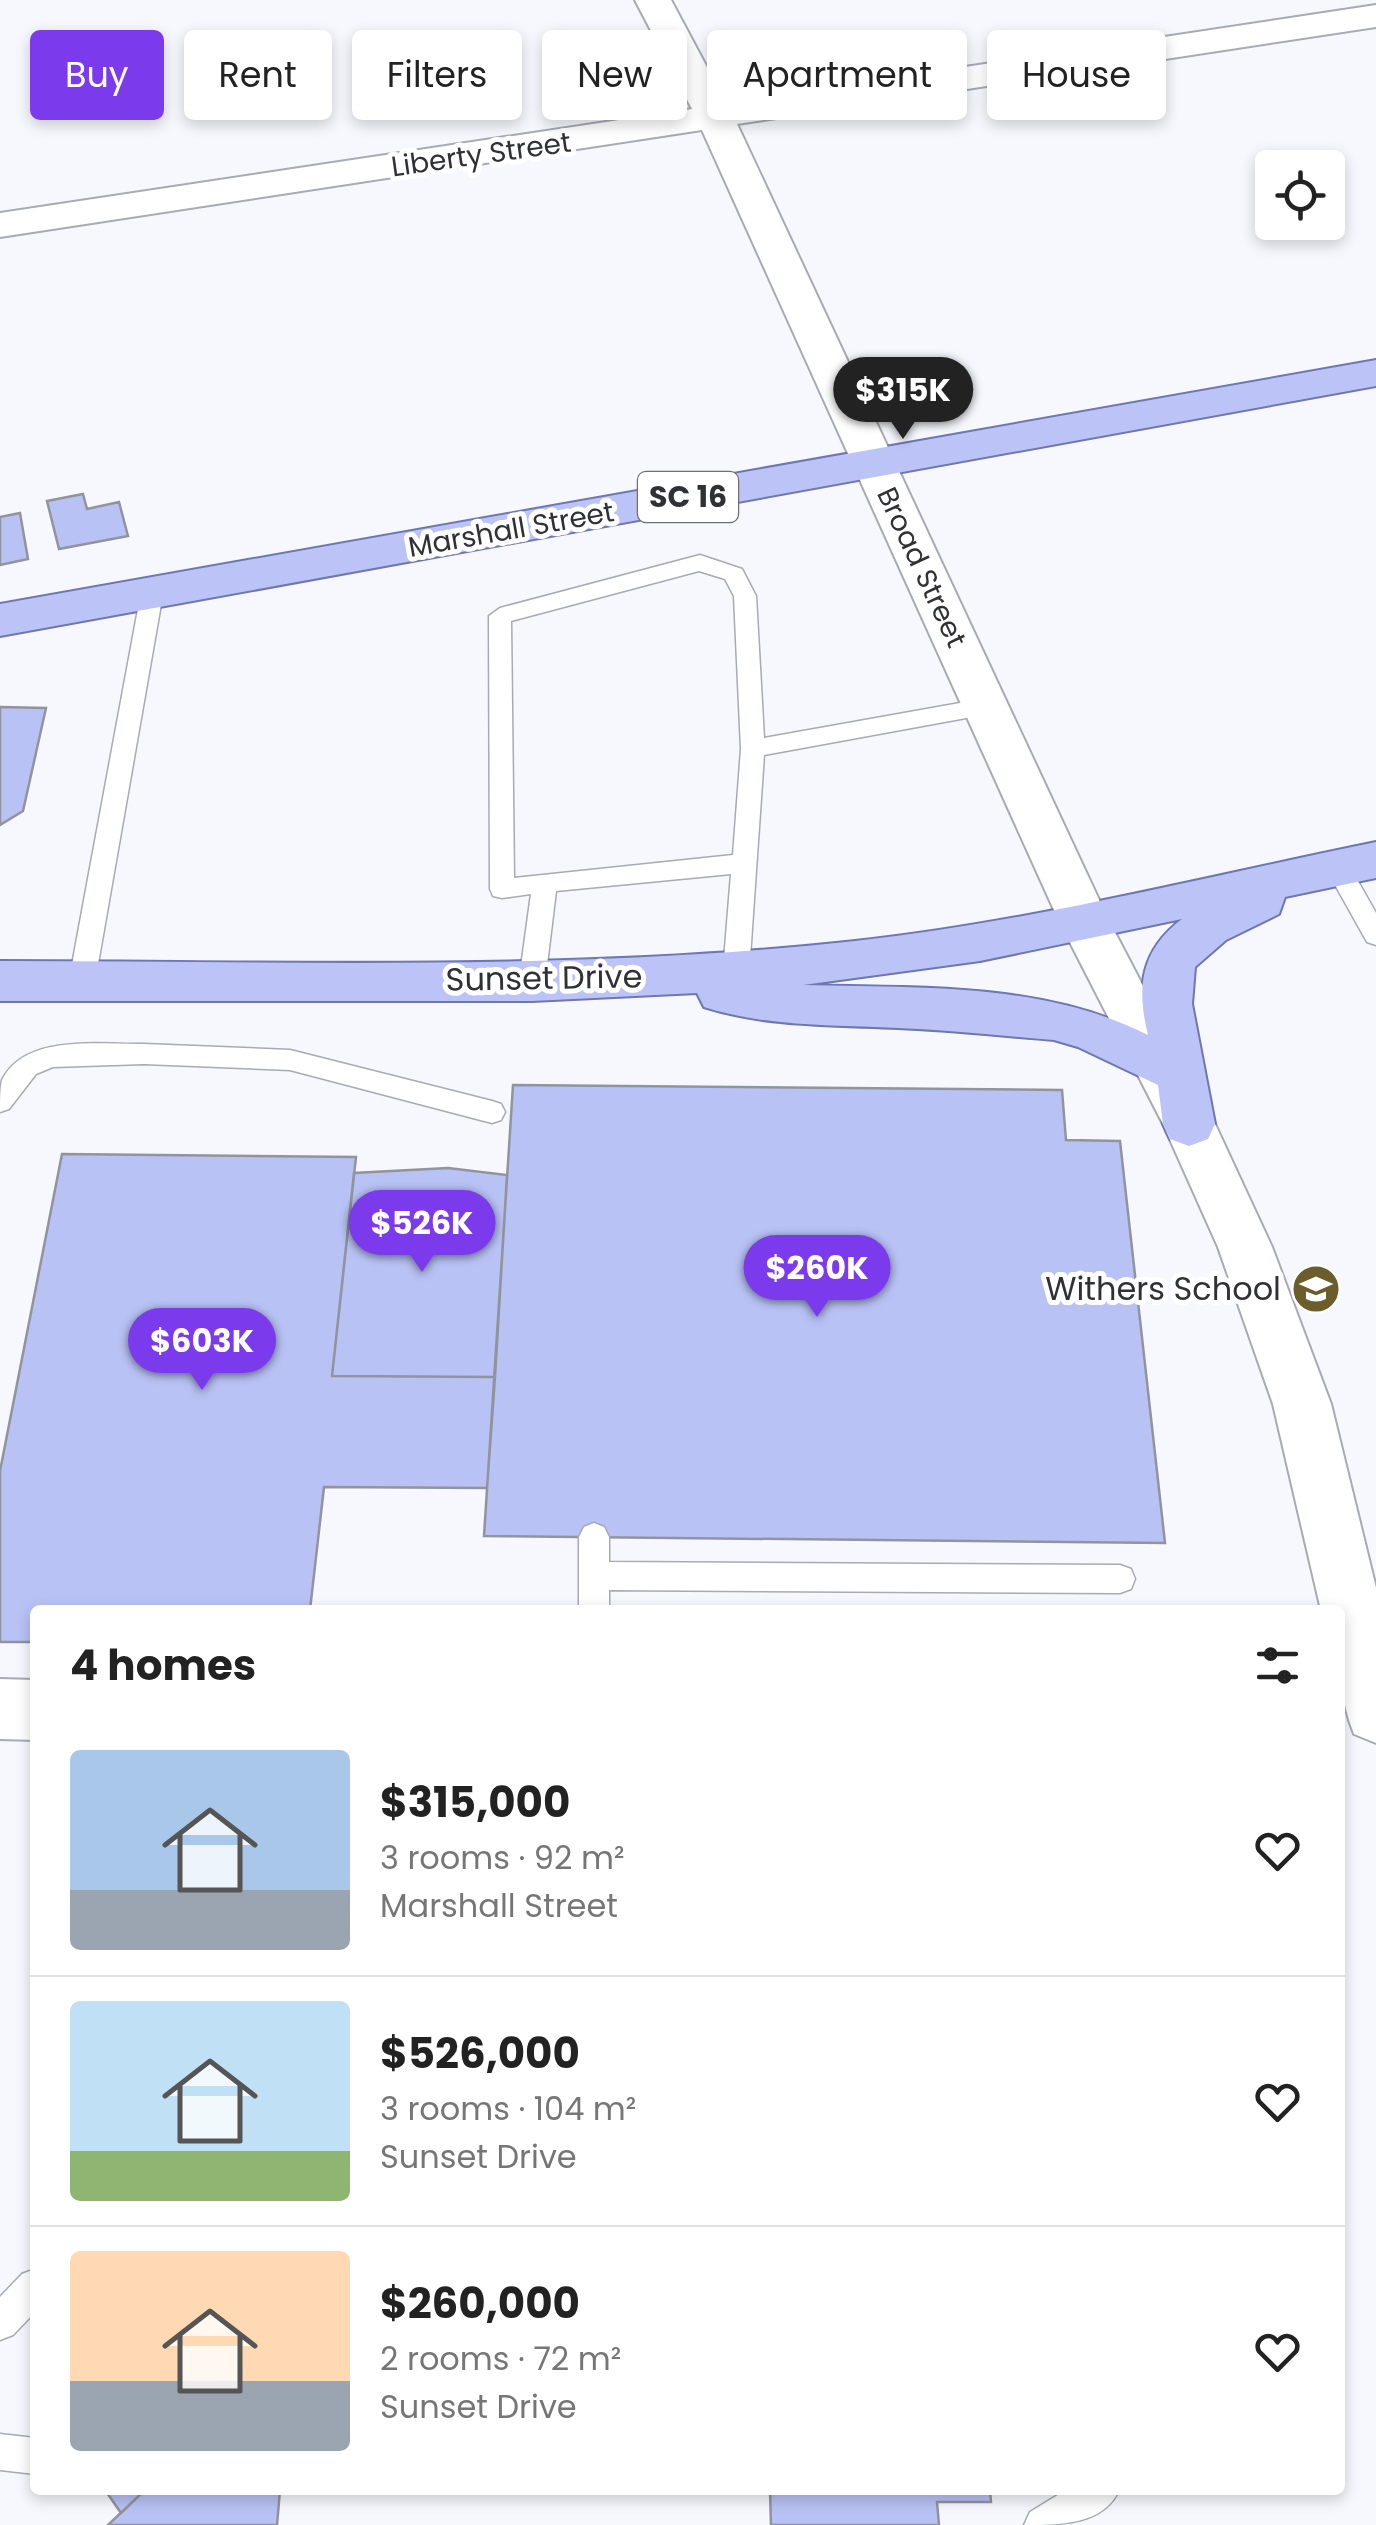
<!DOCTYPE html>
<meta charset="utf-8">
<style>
:root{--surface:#fff;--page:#f6f6f6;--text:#222;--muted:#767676;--line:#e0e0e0;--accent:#7c3aed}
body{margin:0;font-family:Poppins,sans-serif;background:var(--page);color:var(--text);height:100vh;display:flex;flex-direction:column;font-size:38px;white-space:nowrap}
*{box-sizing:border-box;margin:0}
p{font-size:32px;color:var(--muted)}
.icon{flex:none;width:55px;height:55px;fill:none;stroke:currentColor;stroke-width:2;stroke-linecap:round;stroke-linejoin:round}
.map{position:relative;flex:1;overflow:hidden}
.drawer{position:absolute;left:30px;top:1605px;width:1315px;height:890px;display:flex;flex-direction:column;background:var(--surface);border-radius:10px;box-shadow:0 5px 15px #0003}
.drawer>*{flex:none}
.banner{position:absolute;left:30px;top:30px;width:1318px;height:90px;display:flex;gap:20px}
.fabs{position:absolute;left:1255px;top:150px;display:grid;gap:20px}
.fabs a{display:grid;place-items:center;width:90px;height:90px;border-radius:10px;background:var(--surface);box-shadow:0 5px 15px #0003;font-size:50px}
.price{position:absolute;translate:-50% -85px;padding:0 22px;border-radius:35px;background:var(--accent);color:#fff;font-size:32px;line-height:65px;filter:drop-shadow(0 2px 5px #0008)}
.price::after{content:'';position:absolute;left:50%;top:60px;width:30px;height:22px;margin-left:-15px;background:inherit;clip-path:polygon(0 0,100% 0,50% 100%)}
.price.selected{background:#222;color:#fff}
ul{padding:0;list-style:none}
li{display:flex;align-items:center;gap:30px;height:250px;padding:0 40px}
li+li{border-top:2px solid var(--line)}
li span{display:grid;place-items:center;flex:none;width:280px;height:200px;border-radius:10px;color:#555}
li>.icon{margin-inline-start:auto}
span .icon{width:120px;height:120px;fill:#fffc;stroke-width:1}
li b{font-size:42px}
h2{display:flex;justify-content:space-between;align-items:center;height:120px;padding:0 40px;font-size:42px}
.chip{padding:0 35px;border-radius:10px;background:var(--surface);box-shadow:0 5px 15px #0003;font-size:35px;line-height:90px}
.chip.selected{background:var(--accent);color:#fff}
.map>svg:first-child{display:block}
.building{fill:#b8c2f5;stroke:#92949d;stroke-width:2.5}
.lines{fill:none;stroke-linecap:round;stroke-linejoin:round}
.service-casing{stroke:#a8aab4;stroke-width:3}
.minor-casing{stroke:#a8aab4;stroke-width:4}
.primary-casing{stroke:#6e77b0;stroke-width:4}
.service{fill:#fff;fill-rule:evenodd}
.minor{fill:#fff;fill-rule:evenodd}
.primary{fill:#bcc4f7;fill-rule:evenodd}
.labels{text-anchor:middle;stroke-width:10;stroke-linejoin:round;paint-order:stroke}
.far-street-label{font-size:28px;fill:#303135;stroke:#fff}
.shield{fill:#fff;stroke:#6e6f72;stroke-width:2.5}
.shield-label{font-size:30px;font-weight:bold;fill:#303135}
.street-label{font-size:32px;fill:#303135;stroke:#fff}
.poi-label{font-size:32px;fill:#303135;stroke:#fff;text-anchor:end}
</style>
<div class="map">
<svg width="1376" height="2525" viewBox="0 0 1376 2525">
<rect width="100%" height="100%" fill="#f7f8fe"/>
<!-- building -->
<path class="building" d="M 83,494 L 87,509 L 119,502 L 128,536 L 59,549 L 47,501 Z
M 20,513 L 28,559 L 0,565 L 0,517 Z
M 0,707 L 46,708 L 23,811 L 0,825 Z
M 513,1085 L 1062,1090 L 1066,1140 L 1120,1141 L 1165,1543 L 484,1536 Z
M 62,1154 L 356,1157 L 332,1376 L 495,1377 L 487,1488 L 324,1487 L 310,1610 L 35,1610 L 35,1642 L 0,1642 L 0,1471 Z
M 448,1168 L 507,1175 L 495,1377 L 332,1376 L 354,1173 Z
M 105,2490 L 145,2490 L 121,2513 Z
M 145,2490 L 280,2490 L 277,2525 L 108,2525 Z
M 770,2490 L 990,2490 L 991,2502 L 937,2502 L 939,2525 L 771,2525 Z"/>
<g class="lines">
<!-- service casing -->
<g class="service-casing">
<path id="service" d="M 700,555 L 742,569 L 756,596 L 764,738 L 988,698 L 1000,706 L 988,714 L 764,755 L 749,972 L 745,979 L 727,979 L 723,972 L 731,874 L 556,891 L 545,981 L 541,988 L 523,988 L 519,981 L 531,894 L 502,898 L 493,896 L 490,889 L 489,616 L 500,608 ZM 699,571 L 725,579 L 734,596 L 741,749 L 733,855 L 514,878 L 511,621 Z
M 152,585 L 163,593 L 95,981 L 91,988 L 73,988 L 69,981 L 141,593 Z
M 1337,858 L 1346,860 L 1376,913 L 1376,945 L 1367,942 L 1325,867 L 1328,860 Z
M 144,1044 L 290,1050 L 492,1101 L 501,1104 L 505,1112 L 501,1120 L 492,1123 L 290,1070 L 144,1064 L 53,1067 L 36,1074 L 9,1109 L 0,1112 C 0,1102 0,1088 2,1080 C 25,1033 101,1045 144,1044 Z
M 594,1523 L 604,1527 L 609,1537 L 609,1562 L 1120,1565 L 1131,1569 L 1135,1579 L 1131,1589 L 1120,1593 L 609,1590 L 609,1610 L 579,1610 L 579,1537 L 584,1527 Z
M 35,2269 L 35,2312 L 13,2335 L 0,2340 L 0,2297 L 22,2274 Z
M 0,2434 L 35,2438 L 35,2474 L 0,2470 Z
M 1066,2490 L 1119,2490 C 1104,2525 1059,2525 1024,2525 L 1030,2512 Z"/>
</g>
<!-- minor casing -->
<g class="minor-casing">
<path id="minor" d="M 635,0 L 671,0 L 726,103 L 1376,5 L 1376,27 L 737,124 L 1108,919 L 1215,1124 L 1272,1247 L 1331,1404 L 1376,1588 L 1376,1743 L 1354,1734 C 1337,1693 1340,1653 1340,1610 L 1321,1610 L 1273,1404 L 1218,1247 L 1163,1124 L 1058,919 L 702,130 L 0,237 L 0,213 L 692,109 Z
M 0,1679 L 35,1680 L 35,1740 L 0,1739 Z"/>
</g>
<!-- primary casing -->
<g class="primary-casing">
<path id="primary" d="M 1376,360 L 1376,386 L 0,636 L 0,604 Z
M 1376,842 L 1376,878 L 1285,897 L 1279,914 L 1226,940 L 1195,967 L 1192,1004 L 1215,1124 L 1208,1139 L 1189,1146 L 1170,1139 L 1163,1124 L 1158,1085 L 1078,1047 L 1054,1040 C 1002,1036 950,1030 898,1028 C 833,1025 767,1027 704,1007 L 697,993 L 532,1001 L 0,1001 L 0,961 C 285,961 572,972 855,941 C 1030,922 1204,877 1376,842 ZM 1182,919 C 1141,950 1136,987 1148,1035 C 1043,982 918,988 803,985 L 980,961 Z"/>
</g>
<!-- service -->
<use href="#service" class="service"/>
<!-- minor -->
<use href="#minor" class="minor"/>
<!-- primary -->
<use href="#primary" class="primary"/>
</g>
<!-- icons -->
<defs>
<g id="school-disc" transform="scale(2.5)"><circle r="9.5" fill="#6b5e2b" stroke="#fff"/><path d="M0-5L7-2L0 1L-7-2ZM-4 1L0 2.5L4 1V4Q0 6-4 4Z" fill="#fff"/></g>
</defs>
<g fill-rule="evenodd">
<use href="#school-disc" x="1316" y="1289"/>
</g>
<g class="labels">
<!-- far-street labels -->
<g class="far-street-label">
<text transform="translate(481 154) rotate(-8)" y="10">Liberty Street</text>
<text transform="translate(511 529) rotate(-10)" y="10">Marshall Street</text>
<text transform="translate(922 567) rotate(65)" y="10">Broad Street</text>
</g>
<!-- shield labels -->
<rect class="shield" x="638" y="472" width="100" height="50" rx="8"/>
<g class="shield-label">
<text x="688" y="507">SC 16</text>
</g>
<!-- street labels -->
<g class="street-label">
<text transform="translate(544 978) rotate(-1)" y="11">Sunset Drive</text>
</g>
<!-- poi labels -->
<g class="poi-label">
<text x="1281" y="1300">Withers School</text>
</g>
</g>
</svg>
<div class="fabs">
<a><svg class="icon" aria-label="locate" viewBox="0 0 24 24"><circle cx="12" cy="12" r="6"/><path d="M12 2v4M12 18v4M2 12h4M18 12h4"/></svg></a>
</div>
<b class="price selected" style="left:903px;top:442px">$315K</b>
<b class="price" style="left:422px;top:1275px">$526K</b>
<b class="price" style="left:817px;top:1320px">$260K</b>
<b class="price" style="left:202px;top:1393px">$603K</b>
<div class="banner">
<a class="chip selected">Buy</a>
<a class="chip">Rent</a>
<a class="chip">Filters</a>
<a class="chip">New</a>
<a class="chip">Apartment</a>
<a class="chip">House</a>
</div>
<section class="drawer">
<h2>4 homes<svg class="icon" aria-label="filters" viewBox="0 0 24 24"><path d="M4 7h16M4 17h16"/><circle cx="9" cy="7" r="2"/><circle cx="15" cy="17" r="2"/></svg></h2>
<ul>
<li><span style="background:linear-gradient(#a9c7e8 70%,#9aa5b1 0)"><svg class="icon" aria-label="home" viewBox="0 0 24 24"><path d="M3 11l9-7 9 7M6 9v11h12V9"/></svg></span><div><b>$315,000</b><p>3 rooms · 92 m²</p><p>Marshall Street</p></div><svg class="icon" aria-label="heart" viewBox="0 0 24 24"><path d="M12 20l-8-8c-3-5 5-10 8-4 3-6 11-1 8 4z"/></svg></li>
<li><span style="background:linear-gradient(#bfe0f5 75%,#8fb573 0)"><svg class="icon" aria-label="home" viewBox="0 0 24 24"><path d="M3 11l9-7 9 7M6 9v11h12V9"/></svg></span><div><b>$526,000</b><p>3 rooms · 104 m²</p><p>Sunset Drive</p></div><svg class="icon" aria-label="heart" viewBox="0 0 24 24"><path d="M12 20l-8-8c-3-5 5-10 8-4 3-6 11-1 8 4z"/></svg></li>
<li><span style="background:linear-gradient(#ffd9b3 65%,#9aa5b1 0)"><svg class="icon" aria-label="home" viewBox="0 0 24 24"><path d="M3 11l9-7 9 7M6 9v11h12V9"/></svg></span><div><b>$260,000</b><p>2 rooms · 72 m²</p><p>Sunset Drive</p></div><svg class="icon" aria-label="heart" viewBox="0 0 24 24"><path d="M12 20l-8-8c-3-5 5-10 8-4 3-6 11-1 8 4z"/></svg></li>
</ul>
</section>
</div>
